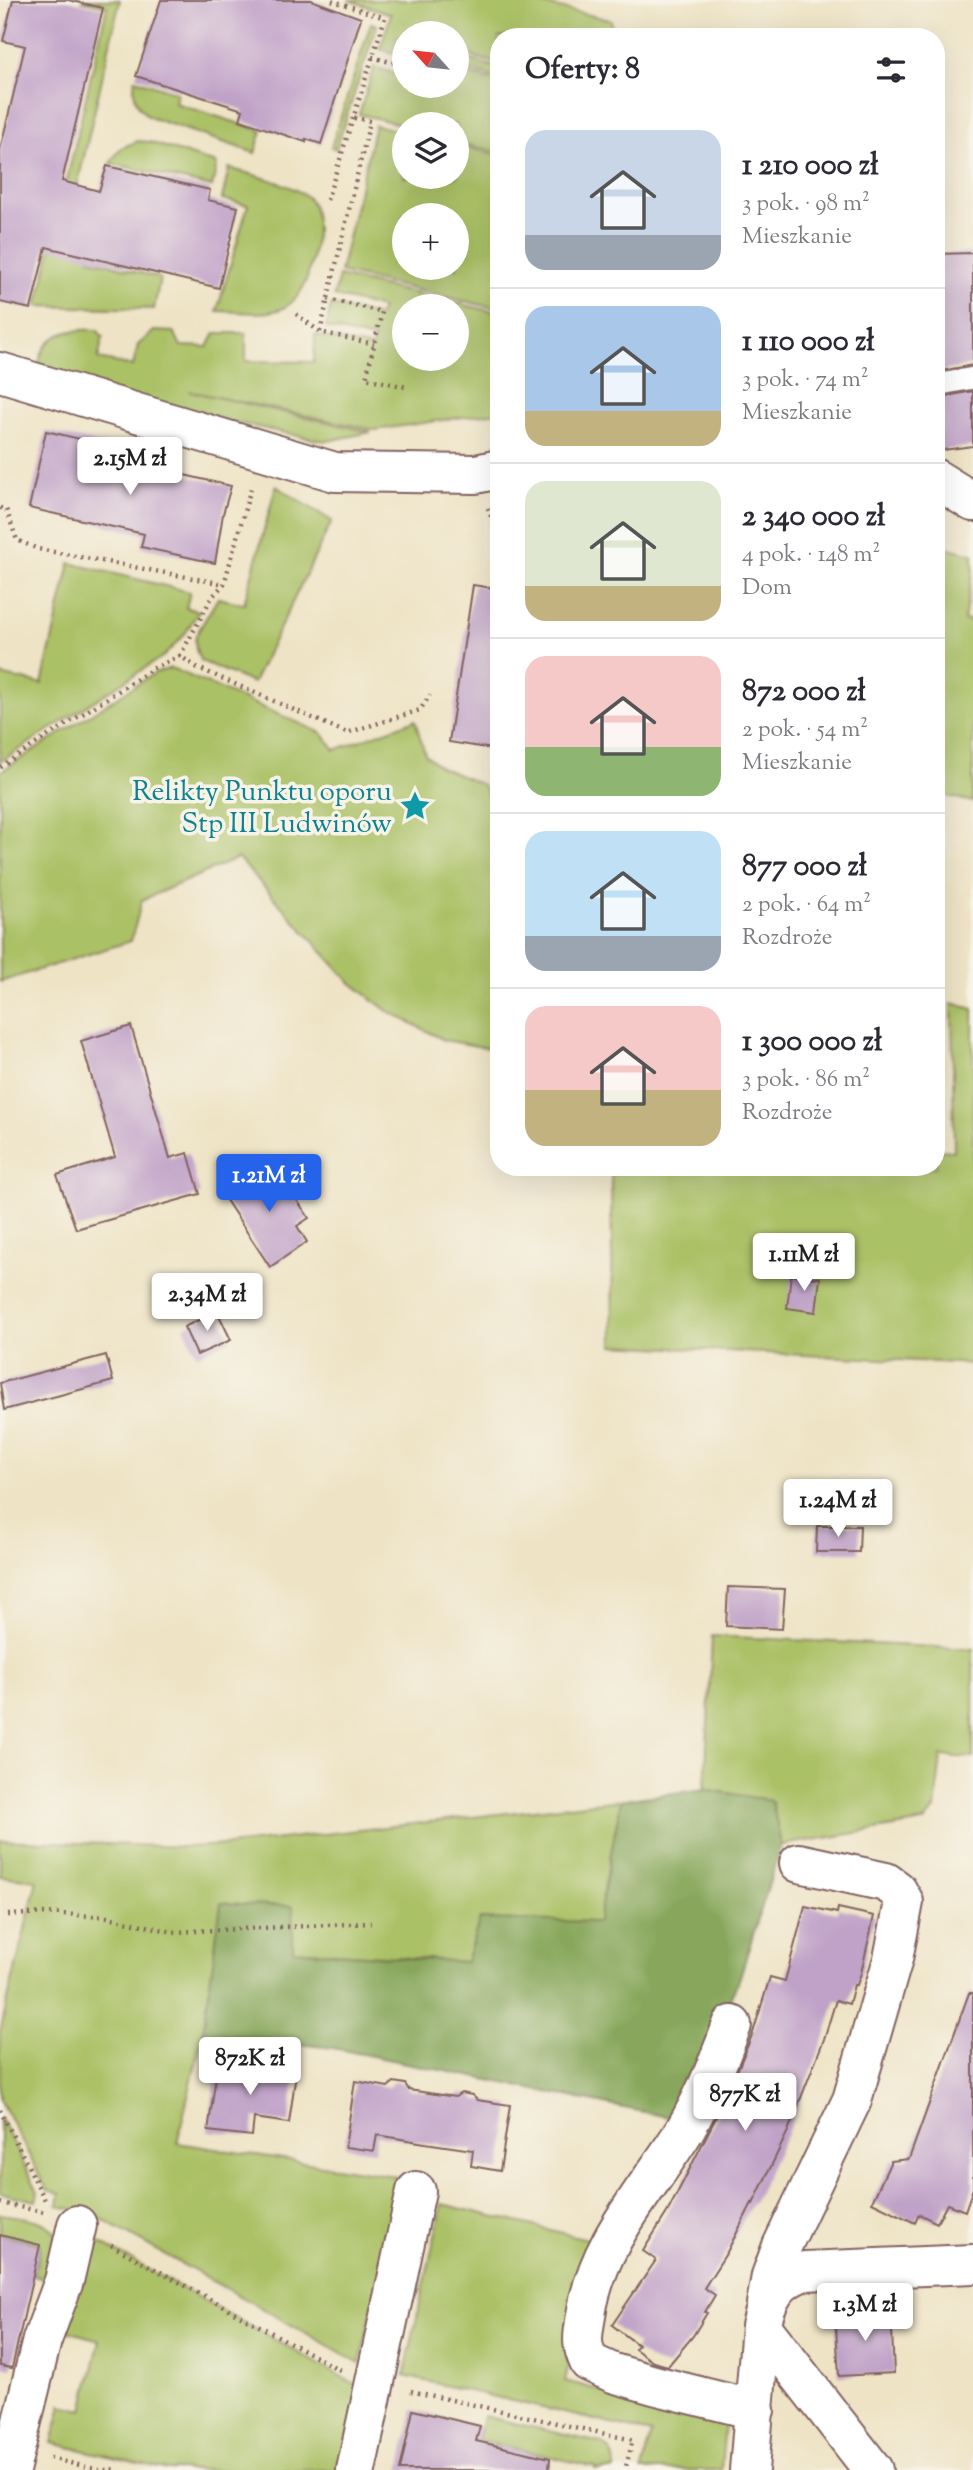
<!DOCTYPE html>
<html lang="pl">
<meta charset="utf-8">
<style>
:root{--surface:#fff;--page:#f7f7f7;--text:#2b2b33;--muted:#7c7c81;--line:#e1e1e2;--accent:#2563eb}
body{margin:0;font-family:"Sorts Mill Goudy",serif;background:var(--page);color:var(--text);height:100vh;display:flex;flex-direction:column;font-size:26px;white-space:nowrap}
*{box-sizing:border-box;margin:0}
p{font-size:23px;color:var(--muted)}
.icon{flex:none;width:38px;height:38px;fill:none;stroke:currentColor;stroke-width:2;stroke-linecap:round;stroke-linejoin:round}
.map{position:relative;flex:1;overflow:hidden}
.details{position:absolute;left:490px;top:28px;width:455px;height:1148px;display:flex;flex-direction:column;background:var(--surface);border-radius:28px;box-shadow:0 7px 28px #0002}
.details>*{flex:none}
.needle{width:46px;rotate:297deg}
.tools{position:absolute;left:392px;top:21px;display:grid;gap:14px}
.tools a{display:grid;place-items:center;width:77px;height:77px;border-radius:50%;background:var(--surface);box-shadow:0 7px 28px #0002;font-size:35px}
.price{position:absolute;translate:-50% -60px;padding:0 16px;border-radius:7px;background:#fff;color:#222;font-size:23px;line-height:46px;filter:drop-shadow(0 2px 4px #0008)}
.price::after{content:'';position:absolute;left:50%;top:42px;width:21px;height:16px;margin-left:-10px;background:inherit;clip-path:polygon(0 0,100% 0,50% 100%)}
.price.current{background:var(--accent);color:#fff}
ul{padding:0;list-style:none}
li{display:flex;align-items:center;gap:21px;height:175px;padding:0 35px}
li+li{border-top:2px solid var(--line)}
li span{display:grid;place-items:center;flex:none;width:196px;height:140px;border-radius:21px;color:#555}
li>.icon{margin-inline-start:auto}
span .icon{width:84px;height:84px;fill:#fffc;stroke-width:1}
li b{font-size:30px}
h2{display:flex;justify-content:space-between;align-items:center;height:84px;padding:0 35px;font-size:30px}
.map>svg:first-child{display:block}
.green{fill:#abc166;stroke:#7a7048;stroke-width:2;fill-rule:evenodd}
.forest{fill:#88a75b;stroke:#696343;stroke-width:2}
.building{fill:#c0a1c8}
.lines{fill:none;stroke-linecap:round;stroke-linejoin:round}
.service-casing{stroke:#836461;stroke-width:24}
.minor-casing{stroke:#836461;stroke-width:42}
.path{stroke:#836461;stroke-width:4.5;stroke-dasharray:2 5;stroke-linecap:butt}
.service{stroke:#fff;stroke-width:21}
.minor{stroke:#fff;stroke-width:38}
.labels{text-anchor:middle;stroke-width:7;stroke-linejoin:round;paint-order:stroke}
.culture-label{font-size:28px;fill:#0d838f;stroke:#f7f3e8;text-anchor:end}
</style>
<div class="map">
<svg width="973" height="2470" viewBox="0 0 973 2470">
<rect width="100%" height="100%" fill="#f7f3e8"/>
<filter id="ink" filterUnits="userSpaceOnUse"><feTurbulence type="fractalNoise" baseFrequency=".0143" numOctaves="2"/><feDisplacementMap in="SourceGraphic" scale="14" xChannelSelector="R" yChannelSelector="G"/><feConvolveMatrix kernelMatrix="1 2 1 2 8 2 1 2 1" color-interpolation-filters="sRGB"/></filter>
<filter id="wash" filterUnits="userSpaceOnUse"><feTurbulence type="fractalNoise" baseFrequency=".00686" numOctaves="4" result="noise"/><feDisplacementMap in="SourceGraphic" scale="28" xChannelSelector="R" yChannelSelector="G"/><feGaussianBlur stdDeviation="1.57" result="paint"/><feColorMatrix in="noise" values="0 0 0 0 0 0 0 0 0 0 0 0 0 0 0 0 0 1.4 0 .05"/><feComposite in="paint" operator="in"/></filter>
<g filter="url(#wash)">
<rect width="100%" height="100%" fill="#eee3c5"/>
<!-- green -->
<path class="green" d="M 81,0 L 120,0 L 75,196 L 64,193 L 107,6 Z
M 348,0 L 525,0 L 611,20 L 613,37 L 499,37 L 499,64 L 457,52 L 457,33 L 404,33 L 404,38 L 397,36 L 393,53 L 380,49 L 391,14 Z
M 371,23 L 377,25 L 336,149 L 331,147 Z
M 401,55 L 404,56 L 404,86 L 457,86 L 457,71 L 499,82 L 499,152 L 457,143 L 457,124 L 404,125 L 359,114 L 374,67 L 396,74 Z
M 457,56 L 499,68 L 499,79 L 457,67 Z
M 135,79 L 177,93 L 175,103 L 262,131 L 255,153 L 149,117 C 137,108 132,95 135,79 Z
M 375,125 L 404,132 L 404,177 L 457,177 L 457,145 L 499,155 L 499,309 L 340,272 ZM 404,215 L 457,215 L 457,268 L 404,268 Z
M 138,141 L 150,142 L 217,164 L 212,187 L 110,163 L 121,148 Z
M 229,168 C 251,175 293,183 309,199 C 324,217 312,272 301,291 C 296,299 290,305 281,309 C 264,316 236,311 217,311 L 248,205 L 222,199 Z
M 54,237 L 93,246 L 90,259 L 160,278 L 154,309 L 37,306 Z
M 339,276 L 499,313 L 499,412 L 375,430 L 189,391 L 371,432 L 328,441 L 318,440 L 55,384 L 39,364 C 44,332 71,329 97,330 L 103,337 L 98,359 L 133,366 L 138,345 L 154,331 L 174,332 L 181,346 L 208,347 L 215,333 L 246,333 L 246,361 L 314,362 L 315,335 L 372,348 L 374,339 L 326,328 L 331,305 L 379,316 L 382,308 L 334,296 ZM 404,306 L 457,306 L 457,359 L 404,359 Z
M 276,486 L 332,521 L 253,683 L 201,661 C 196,653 194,645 196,635 L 218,598 L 244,604 Z
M 936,545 L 973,554 L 973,570 L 964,620 L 973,621 L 973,802 L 938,794 L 936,818 Z
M 70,563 L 190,592 L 186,608 L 199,611 L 184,635 L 165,655 L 0,762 L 0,675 L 42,684 Z
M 171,668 L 322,733 L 335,750 L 415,720 L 425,754 L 440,767 L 483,785 L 491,803 L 495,917 L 499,936 L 499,1050 L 444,1040 L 386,1010 L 350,982 L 238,858 L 142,900 L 131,941 L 0,982 L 0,772 L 155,673 Z
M 952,1003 L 973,1009 L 973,1364 L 613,1345 L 611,1167 L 936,1167 L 936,1150 L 954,1151 Z
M 712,1636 L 973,1649 L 973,1758 L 941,1756 L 935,1809 L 924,1822 L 781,1845 L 772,1801 L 705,1789 Z
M 621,1800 L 598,1923 L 480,1919 L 466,1962 L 293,1950 L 204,2028 L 177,2143 L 394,2176 L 401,2183 L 360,2363 L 90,2213 L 58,2206 L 60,2193 L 47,2190 L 0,2099 L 0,2032 L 37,1880 L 0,1876 L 0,1840 L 187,1847 L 229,1845 Z
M 0,2118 L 38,2192 L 36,2201 L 0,2193 Z
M 442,2204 L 596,2241 L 565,2381 L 725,2423 L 721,2470 L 642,2470 L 651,2433 L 404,2376 Z
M 0,2214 C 17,2217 56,2218 57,2241 C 58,2254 54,2268 53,2281 L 34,2276 L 41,2244 L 0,2235 Z
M 86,2235 L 360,2387 L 341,2470 L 169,2470 L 52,2443 L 62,2405 L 83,2410 L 100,2340 L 63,2330 Z
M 483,2416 L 601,2443 C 612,2450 616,2457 614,2470 L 595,2470 L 595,2467 L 478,2440 Z"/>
<!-- forest -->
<path class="forest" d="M 705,1789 L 772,1801 L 781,1845 L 739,1980 L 673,2118 L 333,2048 L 203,2033 L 221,1903 L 293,1906 L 293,1950 L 466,1962 L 480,1919 L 598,1922 L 621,1800 Z"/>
<g id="blocks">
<!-- building -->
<path class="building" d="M 13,0 L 68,0 L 103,8 L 62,181 L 99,191 L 107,166 L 210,190 L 208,200 L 238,207 L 219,288 L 46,247 L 31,309 L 0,302 L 0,150 L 25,46 L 3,41 Z
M 161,0 L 311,0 L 361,18 L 321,144 L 306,139 L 306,142 L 240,120 L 243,110 L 136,76 Z
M 973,253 L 973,365 L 936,372 L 936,254 Z
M 973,391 L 973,446 L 936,451 L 936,398 Z
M 46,431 L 114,447 L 112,458 L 231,486 L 223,514 L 215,563 L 141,547 L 144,534 L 29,508 Z
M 473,585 L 499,589 L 499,750 L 449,742 Z
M 131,1026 L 170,1158 L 188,1153 L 200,1194 L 76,1229 L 57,1175 L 115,1157 L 81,1041 Z
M 272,1163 L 309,1218 L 297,1226 L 307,1242 L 270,1267 L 224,1197 Z
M 791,1275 L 820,1278 L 816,1312 L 787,1308 Z
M 217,1311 L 231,1340 L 197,1355 L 184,1327 Z
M 106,1355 L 113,1381 L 4,1410 L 0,1383 Z
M 817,1526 L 860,1526 L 859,1552 L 816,1552 Z
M 728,1587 L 785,1589 L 782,1629 L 726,1626 Z
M 805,1906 L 837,1913 L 838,1908 L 874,1916 L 861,1973 L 857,1985 L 854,1985 L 849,2004 L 836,2000 L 824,2039 L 788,2131 L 753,2204 L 752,2203 L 727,2252 L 704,2288 L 715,2295 L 705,2312 L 707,2313 L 693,2336 L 668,2366 L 653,2362 L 635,2349 L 638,2345 L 612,2325 L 656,2260 L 643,2251 L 668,2211 L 725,2100 L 753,2033 L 770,1977 L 785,1981 Z
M 969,1993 L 973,1993 L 973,2188 L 965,2211 L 947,2204 L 937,2223 L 919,2214 L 915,2223 L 872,2202 L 891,2161 L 909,2159 Z
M 251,2051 L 262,2068 L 296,2073 L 289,2123 L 254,2118 L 252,2136 L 208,2131 L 218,2062 L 241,2065 Z
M 355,2081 L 388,2087 L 394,2082 L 405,2084 L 409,2090 L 455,2097 L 461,2093 L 472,2095 L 477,2100 L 510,2105 L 500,2171 L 471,2166 L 473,2150 L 425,2143 L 377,2135 L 374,2151 L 345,2147 Z
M 0,2235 L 40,2245 L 12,2368 L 0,2366 Z
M 891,2310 L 894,2373 L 839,2376 L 835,2312 Z
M 413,2410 L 480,2426 L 476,2441 L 550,2458 L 549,2470 L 400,2470 Z"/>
</g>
</g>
<g filter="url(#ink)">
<use href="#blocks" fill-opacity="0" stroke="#836461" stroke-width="2"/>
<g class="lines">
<!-- service casing -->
<g class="service-casing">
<path id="service" d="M 936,385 L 973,378"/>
</g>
<!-- minor casing -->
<g class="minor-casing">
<path id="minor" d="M 0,372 L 335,472 L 476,474 L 499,469
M 936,479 L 973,502
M 732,2025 C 719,2061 705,2095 686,2128 C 648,2190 597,2241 586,2315 C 583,2336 580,2342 589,2362 L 613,2373 L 654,2385 L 755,2410
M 766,2304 L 771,2276 L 782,2246 L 852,2100 L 893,1959 L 904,1902 L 897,1890 L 886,1882 L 799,1863
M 10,2470 L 42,2340 L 64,2281 L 77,2225
M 356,2470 L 416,2191
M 749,2470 L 761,2326
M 873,2470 L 761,2326 C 767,2299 777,2279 805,2271 L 973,2264"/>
</g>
<!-- path -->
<path class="path" d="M 372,57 L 394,63
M 327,200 L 385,18 L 331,0
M 328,299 L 382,312 L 366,378 L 406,387
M 296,314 L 320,332 L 374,344
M 320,332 L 370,121 L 352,117
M 0,508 L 6,509 L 17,540 L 38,549 L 224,584
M 488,508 L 499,540
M 180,656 L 212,597 L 224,584 L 252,484
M 0,767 L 154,668 L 180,656 L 198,668 L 347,733 L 420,710 L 430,695
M 8,1915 L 46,1913 L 107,1917 L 173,1932 L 371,1923
M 0,2110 L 47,2204
M 0,2203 L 44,2212
M 111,2245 L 340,2370
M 411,2391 L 633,2440 L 625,2470
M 50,2458 L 99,2470 L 118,2470"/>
<!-- service -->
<use href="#service" class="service"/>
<!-- minor -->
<use href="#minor" class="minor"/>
</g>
</g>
<!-- icons -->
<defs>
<g id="sight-bare" transform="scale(2.415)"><path d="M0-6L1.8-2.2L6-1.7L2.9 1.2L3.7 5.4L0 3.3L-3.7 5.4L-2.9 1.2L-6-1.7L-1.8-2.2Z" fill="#0f9aa8" stroke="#f7f3e8" stroke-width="2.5" paint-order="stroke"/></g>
</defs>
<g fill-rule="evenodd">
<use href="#sight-bare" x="415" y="806"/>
</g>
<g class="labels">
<!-- culture labels -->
<g class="culture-label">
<text x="392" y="800">Relikty Punktu oporu<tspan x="392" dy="32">Stp III Ludwinów</tspan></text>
</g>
</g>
</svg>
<div class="tools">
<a><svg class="needle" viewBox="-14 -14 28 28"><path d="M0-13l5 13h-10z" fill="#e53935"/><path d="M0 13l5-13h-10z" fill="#7c7c81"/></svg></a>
<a><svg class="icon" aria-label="layers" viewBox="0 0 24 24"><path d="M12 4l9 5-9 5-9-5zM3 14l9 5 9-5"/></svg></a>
<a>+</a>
<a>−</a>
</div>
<b class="price" style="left:130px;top:497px">2.15M zł</b>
<b class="price current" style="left:269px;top:1214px">1.21M zł</b>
<b class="price" style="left:804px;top:1293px">1.11M zł</b>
<b class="price" style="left:207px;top:1333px">2.34M zł</b>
<b class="price" style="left:838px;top:1539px">1.24M zł</b>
<b class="price" style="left:250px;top:2097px">872K zł</b>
<b class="price" style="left:745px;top:2133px">877K zł</b>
<b class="price" style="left:865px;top:2343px">1.3M zł</b>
<section class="details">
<h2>Oferty: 8<svg class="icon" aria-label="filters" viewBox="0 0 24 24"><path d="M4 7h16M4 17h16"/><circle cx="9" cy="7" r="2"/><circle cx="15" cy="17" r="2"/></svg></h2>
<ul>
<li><span style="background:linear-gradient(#c9d6e8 75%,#9aa5b1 0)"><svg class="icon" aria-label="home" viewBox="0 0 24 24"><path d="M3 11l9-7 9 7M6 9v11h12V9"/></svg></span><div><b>1 210 000 zł</b><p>3 pok. · 98 m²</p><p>Mieszkanie</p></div></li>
<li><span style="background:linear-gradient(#a9c7e8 75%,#c2b280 0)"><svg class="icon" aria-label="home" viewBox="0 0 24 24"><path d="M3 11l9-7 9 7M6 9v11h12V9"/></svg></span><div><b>1 110 000 zł</b><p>3 pok. · 74 m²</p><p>Mieszkanie</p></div></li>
<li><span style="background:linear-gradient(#dfe7d0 75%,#c2b280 0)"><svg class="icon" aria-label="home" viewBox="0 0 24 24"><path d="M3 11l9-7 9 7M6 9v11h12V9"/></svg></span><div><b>2 340 000 zł</b><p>4 pok. · 148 m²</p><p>Dom</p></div></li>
<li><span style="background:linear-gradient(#f6c9c9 65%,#8fb573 0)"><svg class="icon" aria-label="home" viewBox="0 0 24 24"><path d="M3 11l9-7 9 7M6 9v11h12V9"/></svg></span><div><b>872 000 zł</b><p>2 pok. · 54 m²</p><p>Mieszkanie</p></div></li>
<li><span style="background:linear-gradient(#bfe0f5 75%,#9aa5b1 0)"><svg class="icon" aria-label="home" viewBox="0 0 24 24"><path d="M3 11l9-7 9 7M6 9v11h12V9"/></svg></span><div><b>877 000 zł</b><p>2 pok. · 64 m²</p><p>Rozdroże</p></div></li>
<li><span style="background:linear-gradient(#f6c9c9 60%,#c2b280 0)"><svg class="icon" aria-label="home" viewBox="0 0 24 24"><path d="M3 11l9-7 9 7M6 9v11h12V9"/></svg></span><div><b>1 300 000 zł</b><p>3 pok. · 86 m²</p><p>Rozdroże</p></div></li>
</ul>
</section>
</div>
